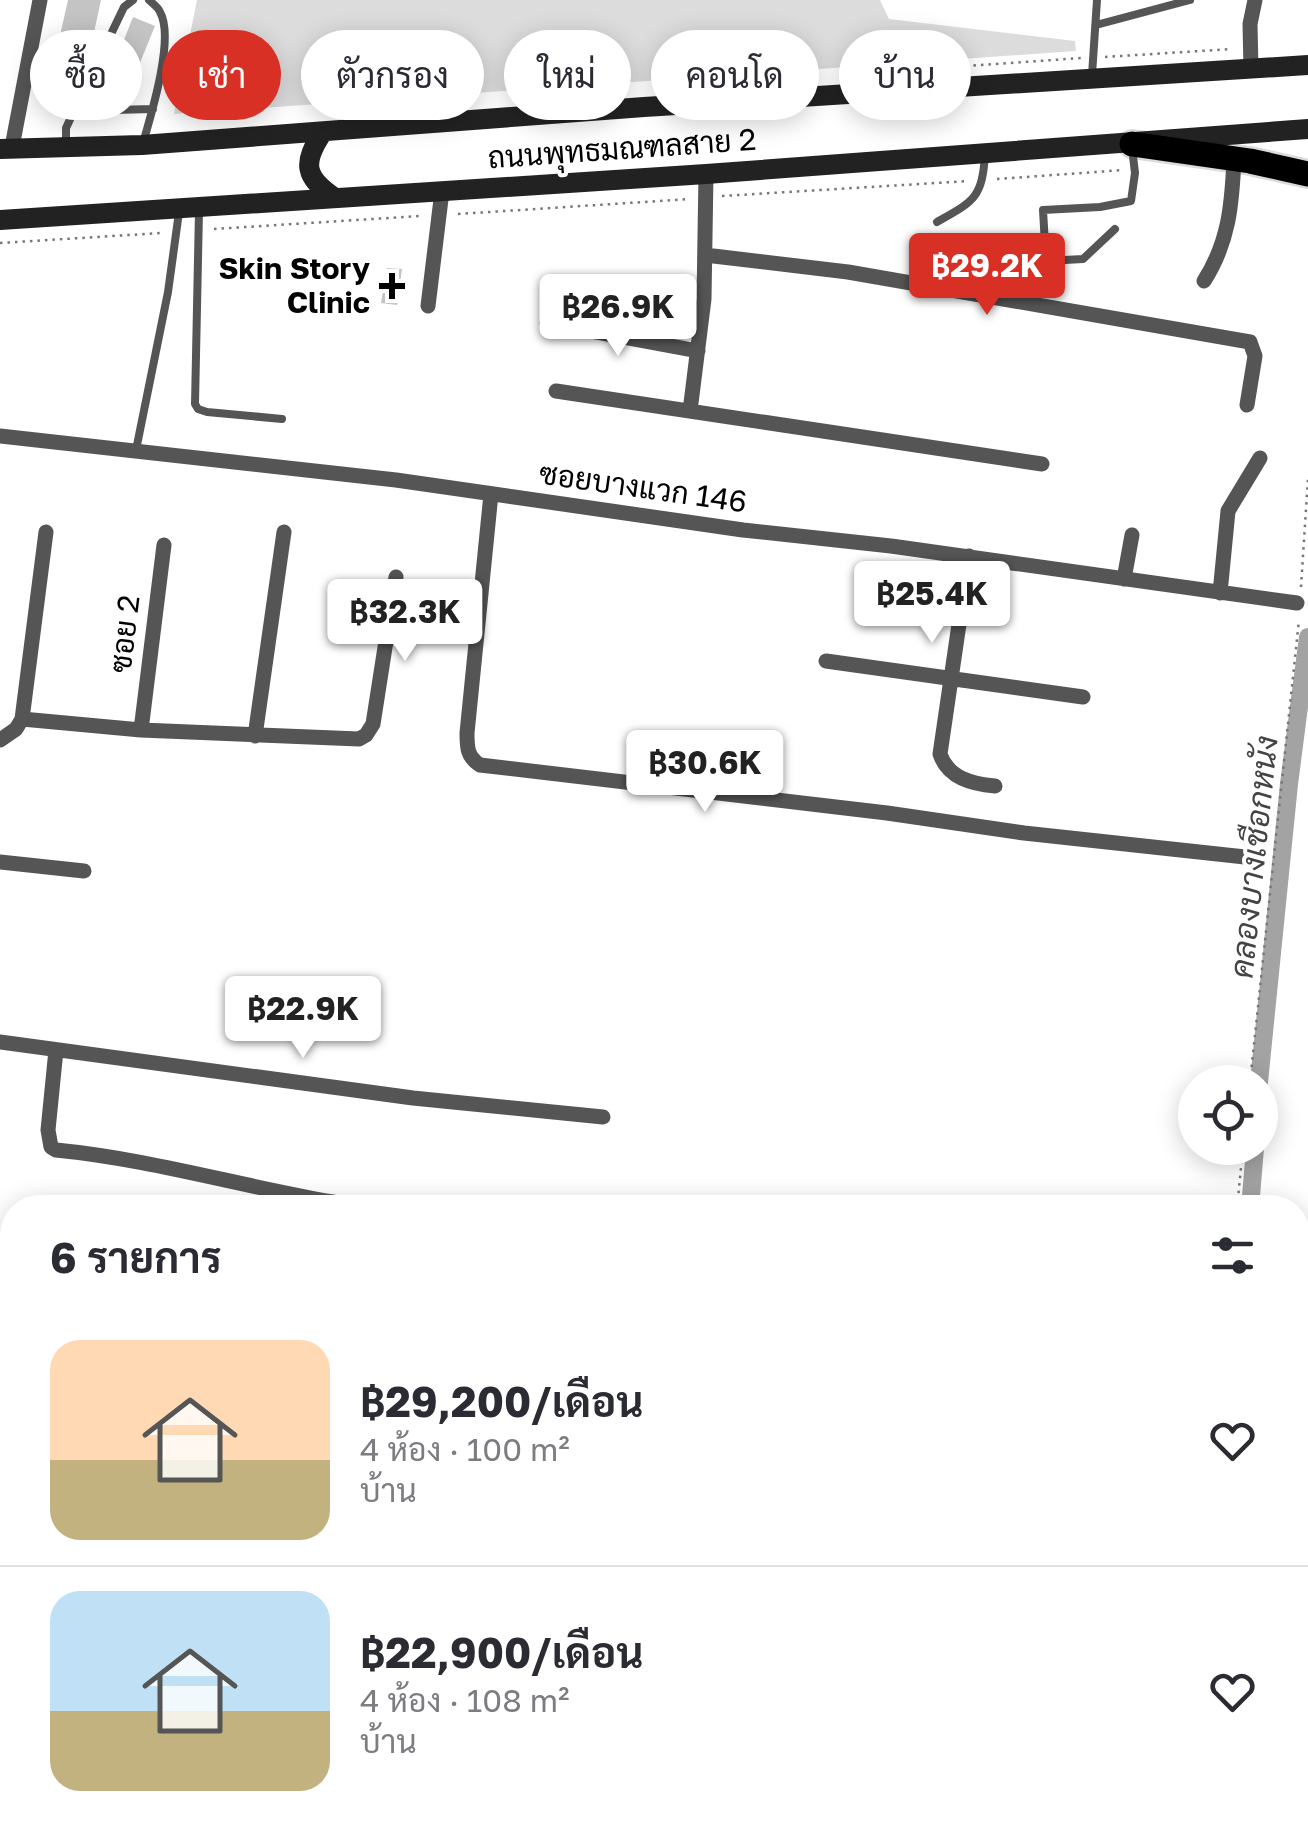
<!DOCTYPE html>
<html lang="th">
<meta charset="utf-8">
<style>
:root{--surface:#fff;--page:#f2f2f3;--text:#2b2b33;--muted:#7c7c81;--line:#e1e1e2;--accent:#d93025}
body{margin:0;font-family:"Golos Text",Sarabun,sans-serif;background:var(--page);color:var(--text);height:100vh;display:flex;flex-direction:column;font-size:38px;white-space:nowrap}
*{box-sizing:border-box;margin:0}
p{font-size:32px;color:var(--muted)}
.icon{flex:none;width:55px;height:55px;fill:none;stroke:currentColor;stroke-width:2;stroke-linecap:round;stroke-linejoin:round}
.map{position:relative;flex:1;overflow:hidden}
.details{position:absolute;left:0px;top:1195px;width:1310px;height:640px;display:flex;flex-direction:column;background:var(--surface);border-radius:40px 40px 0 0;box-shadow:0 5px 25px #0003}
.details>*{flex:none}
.hud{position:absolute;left:30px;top:30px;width:1250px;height:90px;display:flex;gap:20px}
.tools{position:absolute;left:1178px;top:1065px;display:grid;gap:20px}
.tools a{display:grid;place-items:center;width:100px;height:100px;border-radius:50%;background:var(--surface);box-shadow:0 5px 25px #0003;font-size:50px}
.price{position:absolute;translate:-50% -85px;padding:0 22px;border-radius:10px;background:#fff;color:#222;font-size:32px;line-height:65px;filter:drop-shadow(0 2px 5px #0008)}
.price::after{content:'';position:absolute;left:50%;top:60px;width:30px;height:22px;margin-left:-15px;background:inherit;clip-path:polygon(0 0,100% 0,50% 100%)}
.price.active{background:var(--accent);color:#fff}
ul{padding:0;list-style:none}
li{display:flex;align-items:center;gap:30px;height:250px;padding:0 50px}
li+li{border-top:2px solid var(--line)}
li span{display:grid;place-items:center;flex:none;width:280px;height:200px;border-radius:30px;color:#555}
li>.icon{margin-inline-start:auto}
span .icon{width:120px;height:120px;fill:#fffc;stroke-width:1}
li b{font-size:42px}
h2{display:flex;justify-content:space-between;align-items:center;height:120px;padding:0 50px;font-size:42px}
.pill{padding:0 35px;border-radius:45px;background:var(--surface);box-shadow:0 5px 25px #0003;font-size:35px;line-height:90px}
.pill.active{background:var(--accent);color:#fff}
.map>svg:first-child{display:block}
.green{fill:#dcdcdc}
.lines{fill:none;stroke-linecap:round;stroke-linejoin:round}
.canal{stroke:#a3a3a3;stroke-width:18}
.building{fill:#c4c4c4}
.primary-casing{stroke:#dbdbdb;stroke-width:30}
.path{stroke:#777;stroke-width:2.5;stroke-dasharray:2.5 5;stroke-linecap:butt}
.service{stroke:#555;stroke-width:8}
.minor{stroke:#555;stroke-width:15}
.secondary{stroke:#222;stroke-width:20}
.primary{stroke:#000;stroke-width:25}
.poi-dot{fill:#000;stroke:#fff;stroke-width:4}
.labels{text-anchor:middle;stroke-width:8;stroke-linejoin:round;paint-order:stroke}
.street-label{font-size:30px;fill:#000;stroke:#fff}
.poi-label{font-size:30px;font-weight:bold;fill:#000;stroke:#fff;text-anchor:end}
.water-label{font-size:32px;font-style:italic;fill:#444;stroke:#fff}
</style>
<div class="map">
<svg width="1308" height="1835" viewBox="0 0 1308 1835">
<rect width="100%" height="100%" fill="#fff"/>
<!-- green -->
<path class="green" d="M 197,0 L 880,0 L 889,19 L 1075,41 L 1076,51 L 174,114 Z"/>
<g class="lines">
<!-- canal -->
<path class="canal" d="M 1259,1082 L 1289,784 L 1308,637
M 1250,1208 L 1255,1148
M 1189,1835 L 1190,1822"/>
</g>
<!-- building -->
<path class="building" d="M 68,0 L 101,0 L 89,56 L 57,49 Z
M 133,17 L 155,26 L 124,102 L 99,103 Z
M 387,268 L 402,269 L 397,305 L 381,303 Z"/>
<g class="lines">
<!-- primary casing -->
<g class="primary-casing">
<path id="primary" d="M 1132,144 L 1250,161 L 1308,174"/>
</g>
<!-- path -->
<path class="path" d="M 1105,57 L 1232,49
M 951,67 L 1082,58
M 997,179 L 1124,170
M 722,196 L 969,181
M 458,214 L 690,199
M 214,229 L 420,216
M 0,243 L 161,233
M 1301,587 L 1308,478
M 1250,1082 L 1299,620
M 1237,1208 L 1243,1148
M 1177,1835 L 1178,1822"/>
<!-- service -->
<path class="service" d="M 1096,25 L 1190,0
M 1092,75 L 1097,0
M 74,111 L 153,109
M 143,143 C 151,115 175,38 160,12 C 158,7 153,4 149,0
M 66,146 L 66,128 L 74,111 L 124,7 L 133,0
M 199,211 L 195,404 L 198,409 L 207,412 L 282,419
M 937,222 C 974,201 982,198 985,155
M 1115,229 L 1083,259 L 1046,261 L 1043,210 L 1100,207 L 1131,201 L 1135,173 L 1132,148
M 136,450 L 168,292 L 179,212
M 153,1835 L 155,1822
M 231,1835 L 234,1822"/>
<!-- minor -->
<path class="minor" d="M 1251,69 L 1250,24 L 1255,0
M 12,147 L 40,0
M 705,255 L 848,272 L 1250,342 L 1255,356 L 1247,405
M 1204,281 C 1229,242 1232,204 1234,159
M 428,306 L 442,191
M 547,323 L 698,351
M 556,391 L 1042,464
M 690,411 L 704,299 L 706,174
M 0,436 L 396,480 L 743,530 L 891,546 L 1297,603
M 491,494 L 467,733 C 467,747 467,757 480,765 L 887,813 L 1024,833 L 1245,857
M 969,556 L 940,754 C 948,778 972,784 995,786
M 1124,579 L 1132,535
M 1220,593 L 1228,511 L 1260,458
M 826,661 L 1083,697
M 22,719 L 141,730 L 359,739 L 366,735 L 373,724 L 396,577
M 141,730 L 164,545
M 255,736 L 284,532
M 0,740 L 16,729 L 22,719 L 46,532
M 0,862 L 84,871
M 0,1042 L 413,1098 L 603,1117
M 56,1050 L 48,1130 L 51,1147 L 56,1150 C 149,1159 240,1186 333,1202
M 0,1286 L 12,1287
M 0,1438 L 12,1440
M 0,1557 L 12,1559
M 0,1748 L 12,1752
M 1298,1797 L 1308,1797
M 83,1822 L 84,1835
M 329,1835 L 331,1822
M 454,1835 L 456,1822
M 579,1835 L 580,1822"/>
<!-- secondary -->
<path class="secondary" d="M 323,132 C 302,163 304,177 335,198
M 0,149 L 142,145 L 644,107 L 1308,65
M 0,220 L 706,174 L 1308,129"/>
<!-- primary -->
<use href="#primary" class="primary"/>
</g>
<!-- markers -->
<path class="poi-dot" d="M387 271h10v10h10v10h-10v10h-10v-10h-10v-10h10z"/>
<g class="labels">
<!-- street labels -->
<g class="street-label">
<text transform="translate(622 149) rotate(-4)" y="10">ถนนพุทธมณฑลสาย 2</text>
<text transform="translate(643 488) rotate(8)" y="10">ซอยบางแวก 146</text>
<text transform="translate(125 634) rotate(-83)" y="10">ซอย 2</text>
</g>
<!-- poi labels -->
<g class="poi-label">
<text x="370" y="279">Skin Story<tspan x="370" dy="34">Clinic</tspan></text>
</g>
<!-- water labels -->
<g class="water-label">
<text transform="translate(1254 857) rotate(-84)" y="11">คลองบางเชือกหนัง</text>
</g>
</g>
</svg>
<div class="tools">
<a><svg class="icon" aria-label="locate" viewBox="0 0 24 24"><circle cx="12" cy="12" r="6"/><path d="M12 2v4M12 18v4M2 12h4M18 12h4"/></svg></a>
</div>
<b class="price active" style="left:987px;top:318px">฿29.2K</b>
<b class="price" style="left:618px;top:359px">฿26.9K</b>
<b class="price" style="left:932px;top:646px">฿25.4K</b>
<b class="price" style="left:405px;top:664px">฿32.3K</b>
<b class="price" style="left:705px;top:815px">฿30.6K</b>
<b class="price" style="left:303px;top:1061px">฿22.9K</b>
<div class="hud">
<a class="pill">ซื้อ</a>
<a class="pill active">เช่า</a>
<a class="pill">ตัวกรอง</a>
<a class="pill">ใหม่</a>
<a class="pill">คอนโด</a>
<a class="pill">บ้าน</a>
</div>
<section class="details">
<h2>6 รายการ<svg class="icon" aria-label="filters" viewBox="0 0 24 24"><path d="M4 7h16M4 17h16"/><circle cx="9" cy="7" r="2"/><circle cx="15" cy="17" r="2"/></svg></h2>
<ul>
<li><span style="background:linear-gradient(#ffd9b3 60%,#c2b280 0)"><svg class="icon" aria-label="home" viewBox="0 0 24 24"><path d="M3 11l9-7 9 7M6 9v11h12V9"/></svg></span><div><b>฿29,200/เดือน</b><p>4 ห้อง · 100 m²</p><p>บ้าน</p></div><svg class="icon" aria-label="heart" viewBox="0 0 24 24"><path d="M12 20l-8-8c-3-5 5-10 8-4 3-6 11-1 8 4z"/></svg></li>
<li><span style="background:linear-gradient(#bfe0f5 60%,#c2b280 0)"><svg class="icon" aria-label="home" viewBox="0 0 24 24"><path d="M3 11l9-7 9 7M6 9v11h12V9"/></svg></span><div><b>฿22,900/เดือน</b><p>4 ห้อง · 108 m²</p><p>บ้าน</p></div><svg class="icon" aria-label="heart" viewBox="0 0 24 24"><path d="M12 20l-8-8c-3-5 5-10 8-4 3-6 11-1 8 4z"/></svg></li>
</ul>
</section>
</div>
